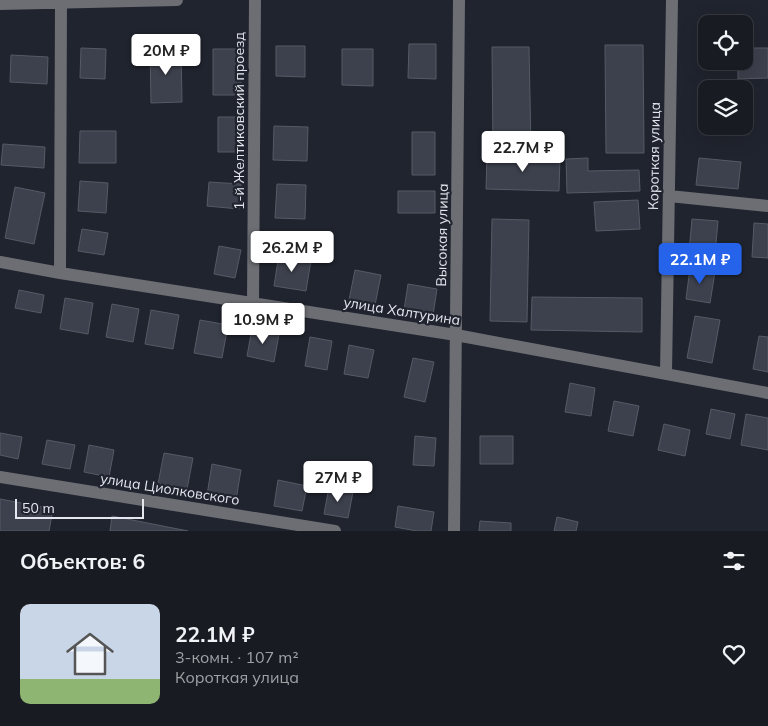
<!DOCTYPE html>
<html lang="ru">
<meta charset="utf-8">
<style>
:root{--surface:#181b22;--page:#21242a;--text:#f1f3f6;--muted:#9fa1a5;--line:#363940;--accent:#2563eb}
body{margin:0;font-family:Mulish,sans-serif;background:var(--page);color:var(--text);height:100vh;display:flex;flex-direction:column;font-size:19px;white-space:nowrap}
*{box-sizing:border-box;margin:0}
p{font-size:16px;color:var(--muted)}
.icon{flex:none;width:28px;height:28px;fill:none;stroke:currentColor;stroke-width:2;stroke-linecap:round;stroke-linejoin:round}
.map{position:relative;height:531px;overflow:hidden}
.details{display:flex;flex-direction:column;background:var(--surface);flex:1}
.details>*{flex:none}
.buttons{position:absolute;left:698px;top:15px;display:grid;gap:10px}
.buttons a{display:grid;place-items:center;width:55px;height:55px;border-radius:10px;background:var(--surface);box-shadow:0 5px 20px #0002,0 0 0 1px var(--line);font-size:25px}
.scale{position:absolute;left:15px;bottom:12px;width:129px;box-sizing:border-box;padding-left:5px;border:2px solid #e4e7ee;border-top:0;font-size:14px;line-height:18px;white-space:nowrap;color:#e4e7ee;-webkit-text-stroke:4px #20242e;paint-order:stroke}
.price{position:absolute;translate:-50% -42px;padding:0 11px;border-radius:5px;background:#fff;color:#222;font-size:16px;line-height:32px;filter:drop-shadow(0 1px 2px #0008)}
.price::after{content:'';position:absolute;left:50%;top:30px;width:15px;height:11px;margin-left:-8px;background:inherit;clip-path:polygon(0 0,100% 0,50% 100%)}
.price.active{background:var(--accent);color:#fff}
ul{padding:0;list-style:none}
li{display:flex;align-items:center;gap:15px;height:125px;padding:0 20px}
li+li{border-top:1px solid var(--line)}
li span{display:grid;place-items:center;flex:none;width:140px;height:100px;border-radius:10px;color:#555}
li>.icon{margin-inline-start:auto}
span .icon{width:60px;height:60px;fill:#fffc;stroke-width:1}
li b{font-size:21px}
h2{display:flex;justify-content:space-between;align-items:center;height:60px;padding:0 20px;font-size:21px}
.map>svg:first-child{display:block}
.building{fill:#3d414d;stroke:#565a66}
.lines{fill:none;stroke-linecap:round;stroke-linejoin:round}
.minor{stroke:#6c6e74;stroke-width:12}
.labels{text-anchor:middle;stroke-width:4.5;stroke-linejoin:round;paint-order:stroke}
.street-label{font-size:14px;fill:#e4e7ee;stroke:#20242e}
</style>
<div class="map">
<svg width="768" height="531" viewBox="0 0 768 531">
<rect width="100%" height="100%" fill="#20242e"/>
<!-- building -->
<path class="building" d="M 409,44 L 436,44 L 436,79 L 408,78 Z
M 605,45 L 643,45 L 644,153 L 606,153 Z
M 276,46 L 305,46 L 305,77 L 276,76 Z
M 492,47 L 529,47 L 531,147 L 493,148 Z
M 81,48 L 106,49 L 105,79 L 80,78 Z
M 744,48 L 768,48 L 768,78 L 738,79 L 738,61 L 744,61 Z
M 150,49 L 181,49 L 182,102 L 151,103 Z
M 213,49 L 241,49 L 241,95 L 213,95 Z
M 342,49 L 373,49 L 373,86 L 342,85 Z
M 11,55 L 48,57 L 47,84 L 10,82 Z
M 218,117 L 241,117 L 241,152 L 218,152 Z
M 274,126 L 308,127 L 307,161 L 273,160 Z
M 80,131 L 116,131 L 116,163 L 79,163 Z
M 412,132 L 435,132 L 435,175 L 412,175 Z
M 3,144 L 45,147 L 44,168 L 1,165 Z
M 487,155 L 560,156 L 559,191 L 486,189 Z
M 588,158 L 588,171 L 639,170 L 640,191 L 567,193 L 566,159 Z
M 699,158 L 741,162 L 738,189 L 696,185 Z
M 80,181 L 108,183 L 106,213 L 78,211 Z
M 209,182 L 241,184 L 239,209 L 207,206 Z
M 277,184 L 306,185 L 305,219 L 275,218 Z
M 15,187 L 45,193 L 34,244 L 5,238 Z
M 398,191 L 435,191 L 435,213 L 398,213 Z
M 638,200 L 640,229 L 596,231 L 594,202 Z
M 492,219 L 529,220 L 527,322 L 490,321 Z
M 692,219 L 718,221 L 715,254 L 689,252 Z
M 754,223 L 768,224 L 768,258 L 752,257 Z
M 82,229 L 108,233 L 104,255 L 78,251 Z
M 219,246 L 241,250 L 235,278 L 214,274 Z
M 279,254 L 311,260 L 306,291 L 274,286 Z
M 690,268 L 715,272 L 710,303 L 686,299 Z
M 355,270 L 381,275 L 375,305 L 349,300 Z
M 408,284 L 437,289 L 433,315 L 404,310 Z
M 19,290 L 44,295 L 41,313 L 15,308 Z
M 532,297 L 642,298 L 642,332 L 531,330 Z
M 65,298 L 93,303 L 88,334 L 60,329 Z
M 112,304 L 139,309 L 133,342 L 106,337 Z
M 151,310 L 179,315 L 173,349 L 145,344 Z
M 695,316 L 720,320 L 712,363 L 687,358 Z
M 200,320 L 228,325 L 222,358 L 194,353 Z
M 252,329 L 279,334 L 274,362 L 247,356 Z
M 759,336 L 768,337 L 768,372 L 753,369 Z
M 310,337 L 332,341 L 327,370 L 305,366 Z
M 349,345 L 374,350 L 368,378 L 344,374 Z
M 413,358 L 434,362 L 425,402 L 404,397 Z
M 570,383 L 595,388 L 591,416 L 565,412 Z
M 614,401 L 639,406 L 633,436 L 608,431 Z
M 711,409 L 735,414 L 730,439 L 706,434 Z
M 746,414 L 768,418 L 768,450 L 741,445 Z
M 664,424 L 690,430 L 685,456 L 658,450 Z
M 0,433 L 22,437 L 18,459 L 0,455 Z
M 415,436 L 436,438 L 434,466 L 413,465 Z
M 480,436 L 513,436 L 513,464 L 480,464 Z
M 47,440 L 75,445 L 70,469 L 42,464 Z
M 89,445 L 114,450 L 109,477 L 84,472 Z
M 164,453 L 193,458 L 187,489 L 158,484 Z
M 212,464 L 241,470 L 236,500 L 207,495 Z
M 278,480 L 307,486 L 302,511 L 274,506 Z
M 329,487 L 353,492 L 348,518 L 324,514 Z
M 0,499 L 53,509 L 49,531 L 0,531 Z
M 398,506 L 434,512 L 431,531 L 417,531 L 395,527 Z
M 112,516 L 188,531 L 110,531 Z
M 557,517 L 578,522 L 576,531 L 554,531 Z
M 480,521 L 511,523 L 511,531 L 479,531 Z"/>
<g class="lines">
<!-- minor -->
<path class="minor" d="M 0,4 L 177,0
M 669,196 L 768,206
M 0,262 L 60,273 L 456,335 L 768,393
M 60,273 L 61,0
M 253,303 L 255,0
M 666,373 L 672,0
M 0,477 L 335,531
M 454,531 L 459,0"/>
</g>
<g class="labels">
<!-- street labels -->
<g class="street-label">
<text transform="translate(239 121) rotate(-90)" y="5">1-й Желтиковский проезд</text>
<text transform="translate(654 156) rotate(-89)" y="5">Короткая улица</text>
<text transform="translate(442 235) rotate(-89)" y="5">Высокая улица</text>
<text transform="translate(402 311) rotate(9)" y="5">улица Халтурина</text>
<text transform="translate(170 489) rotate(9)" y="5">улица Циолковского</text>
</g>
</g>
</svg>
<div class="buttons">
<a><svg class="icon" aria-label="locate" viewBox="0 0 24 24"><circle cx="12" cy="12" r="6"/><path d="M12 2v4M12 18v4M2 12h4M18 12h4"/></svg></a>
<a><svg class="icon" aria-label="layers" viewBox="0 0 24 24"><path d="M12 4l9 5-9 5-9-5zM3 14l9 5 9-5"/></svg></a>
</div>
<div class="scale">50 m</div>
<b class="price" style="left:166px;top:76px">20M ₽</b>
<b class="price" style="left:523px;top:173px">22.7M ₽</b>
<b class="price" style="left:292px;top:273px">26.2M ₽</b>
<b class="price active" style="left:700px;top:285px">22.1M ₽</b>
<b class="price" style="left:263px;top:345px">10.9M ₽</b>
<b class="price" style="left:338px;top:503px">27M ₽</b>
</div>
<section class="details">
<h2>Объектов: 6<svg class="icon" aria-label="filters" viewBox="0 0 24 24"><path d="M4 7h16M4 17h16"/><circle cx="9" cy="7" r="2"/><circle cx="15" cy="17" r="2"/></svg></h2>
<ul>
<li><span style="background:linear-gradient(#c9d6e8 75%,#8fb573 0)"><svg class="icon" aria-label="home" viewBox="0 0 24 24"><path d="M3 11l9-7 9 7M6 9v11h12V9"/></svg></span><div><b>22.1M ₽</b><p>3-комн. · 107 m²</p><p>Короткая улица</p></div><svg class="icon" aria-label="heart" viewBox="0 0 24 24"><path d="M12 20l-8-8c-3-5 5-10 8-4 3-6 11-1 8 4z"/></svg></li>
</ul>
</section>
